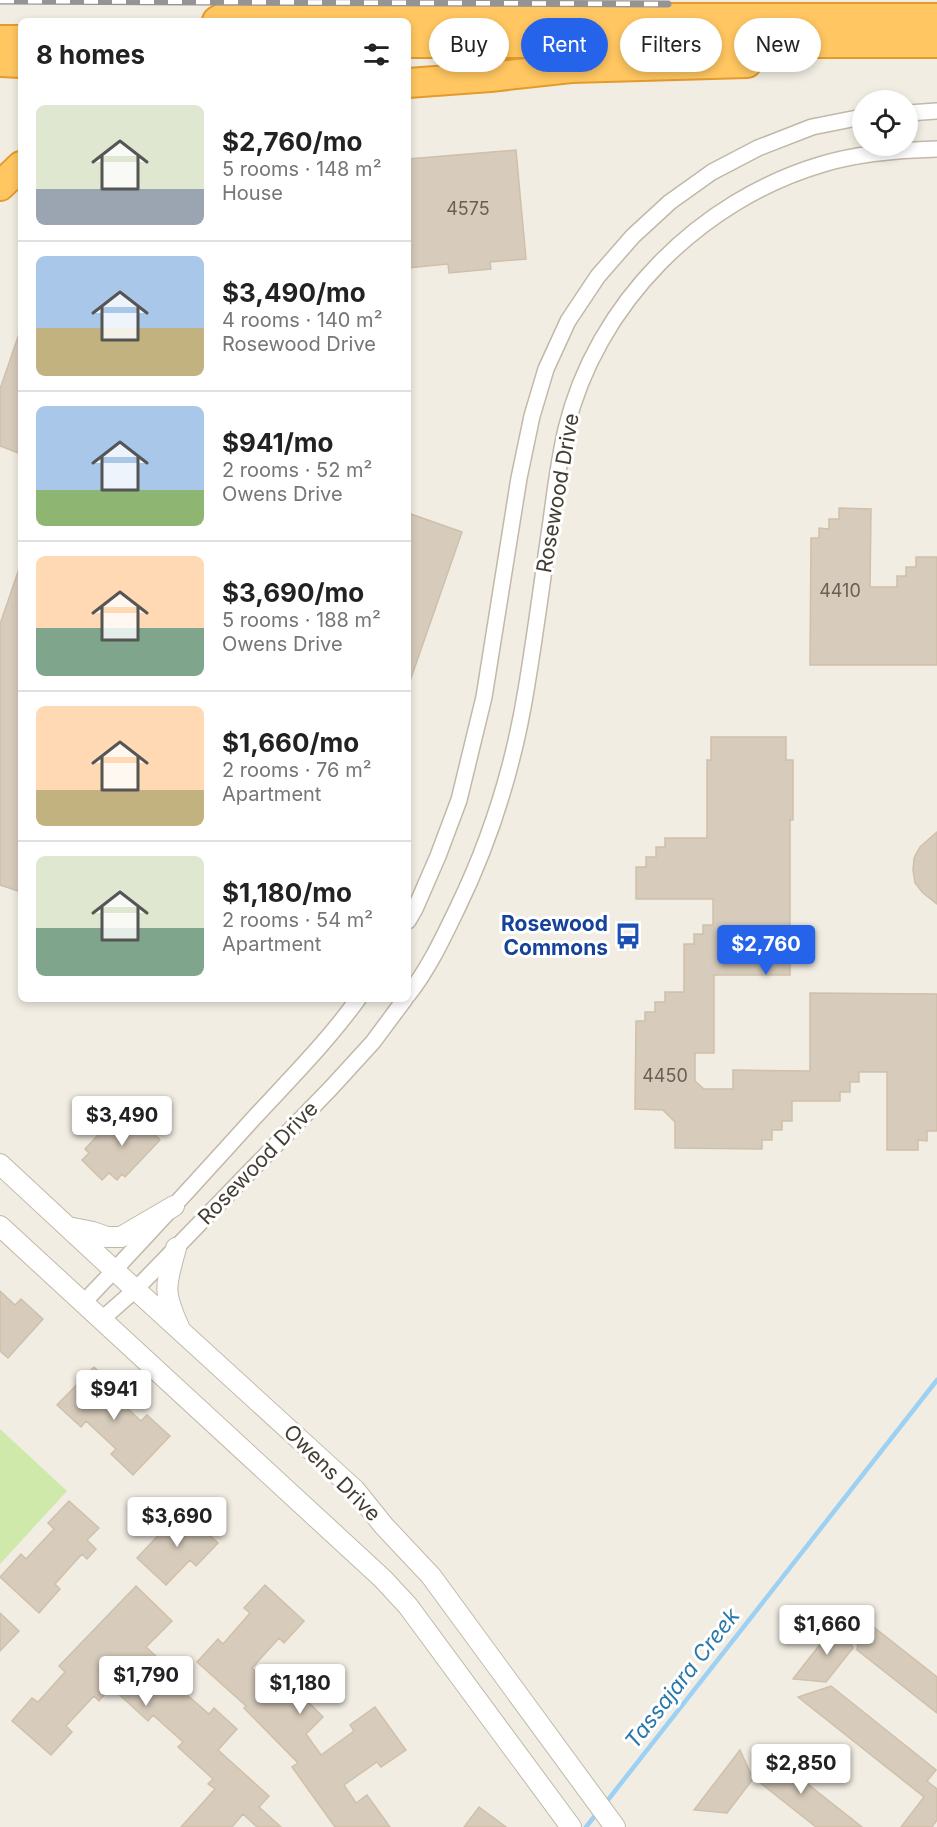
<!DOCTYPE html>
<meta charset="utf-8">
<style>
:root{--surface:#fff;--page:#f2f2f2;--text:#222;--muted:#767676;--line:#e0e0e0;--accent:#2563eb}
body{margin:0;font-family:Inter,sans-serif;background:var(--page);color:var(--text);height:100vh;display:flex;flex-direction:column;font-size:22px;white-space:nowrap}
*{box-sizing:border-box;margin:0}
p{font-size:20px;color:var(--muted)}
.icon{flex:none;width:33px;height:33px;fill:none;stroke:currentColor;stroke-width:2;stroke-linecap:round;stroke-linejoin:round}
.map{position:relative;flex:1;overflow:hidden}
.details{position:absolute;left:18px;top:18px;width:393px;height:984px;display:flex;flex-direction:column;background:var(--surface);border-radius:9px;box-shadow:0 3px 9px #0003}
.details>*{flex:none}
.hud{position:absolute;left:429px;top:18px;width:417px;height:54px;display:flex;gap:12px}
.controls{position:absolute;left:852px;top:90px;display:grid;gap:12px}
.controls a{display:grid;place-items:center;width:66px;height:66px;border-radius:50%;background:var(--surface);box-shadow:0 3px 9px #0003;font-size:30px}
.price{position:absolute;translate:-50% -51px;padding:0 14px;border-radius:6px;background:#fff;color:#222;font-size:20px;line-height:39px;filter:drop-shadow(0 2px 3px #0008)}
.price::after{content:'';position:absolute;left:50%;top:36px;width:18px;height:14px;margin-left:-9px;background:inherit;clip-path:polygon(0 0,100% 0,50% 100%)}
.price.selected{background:var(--accent);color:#fff}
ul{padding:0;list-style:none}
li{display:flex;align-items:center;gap:18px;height:150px;padding:0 18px}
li+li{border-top:2px solid var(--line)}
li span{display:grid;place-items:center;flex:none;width:168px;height:120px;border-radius:9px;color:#555}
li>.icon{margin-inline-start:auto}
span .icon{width:72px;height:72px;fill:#fffc;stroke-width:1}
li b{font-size:26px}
h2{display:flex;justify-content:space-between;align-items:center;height:72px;padding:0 18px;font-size:26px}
.tag{padding:0 21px;border-radius:27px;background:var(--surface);box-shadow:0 3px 9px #0003;font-size:21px;line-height:54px}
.tag.selected{background:var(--accent);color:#fff}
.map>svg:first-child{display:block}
.green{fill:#cee9a9}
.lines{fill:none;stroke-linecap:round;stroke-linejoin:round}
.stream{stroke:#9cd1f3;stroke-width:4.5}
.building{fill:#d7cbbb;stroke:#cfc0ab;stroke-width:1.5}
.minor-casing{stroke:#c1b8a8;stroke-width:18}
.tertiary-casing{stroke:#c1b8a8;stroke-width:22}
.motorway-casing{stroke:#e39b2c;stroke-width:32}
.minor{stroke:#fff;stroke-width:15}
.tertiary{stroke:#fff;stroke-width:20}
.motorway{stroke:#ffc661;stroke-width:28}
.rail-casing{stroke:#949494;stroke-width:7}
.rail{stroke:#fff;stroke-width:4.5;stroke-dasharray:14;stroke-linecap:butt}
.labels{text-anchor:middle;stroke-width:6;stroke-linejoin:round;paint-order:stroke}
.number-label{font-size:18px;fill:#696055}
.street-label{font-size:21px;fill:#443d33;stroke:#fff}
.transit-label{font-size:21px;font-weight:bold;fill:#164399;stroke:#fff;text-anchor:end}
.water-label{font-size:22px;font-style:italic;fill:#2878ab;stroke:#fff}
</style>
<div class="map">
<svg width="937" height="1827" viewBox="0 0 937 1827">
<rect width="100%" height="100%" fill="#f2ede3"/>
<!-- green -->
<path class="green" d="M 0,1429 L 67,1491 L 0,1564 Z"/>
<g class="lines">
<!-- stream -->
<path class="stream" d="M 604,1805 L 937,1380
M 586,1827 L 598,1812"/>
</g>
<!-- building -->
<path class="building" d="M 516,150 L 526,259 L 490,262 L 491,269 L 449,273 L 448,264 L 408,268 L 408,159 Z
M 19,334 L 21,334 L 21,454 L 0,446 L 0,389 Z
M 839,508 L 871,509 L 870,587 L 897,587 L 897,576 L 906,576 L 906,567 L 916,567 L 916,557 L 937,557 L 937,665 L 810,665 L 811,538 L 819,538 L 819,528 L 829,529 L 829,519 L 839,519 Z
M 408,513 L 462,532 L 410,681 L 408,681 Z
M 19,569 L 21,569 L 21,892 L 0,885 L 0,624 Z
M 711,737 L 786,737 L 786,760 L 793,760 L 793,820 L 790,820 L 790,975 L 714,975 L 714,1053 L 695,1053 L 695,1081 L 704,1089 L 733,1089 L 733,1070 L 810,1071 L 810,993 L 937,994 L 937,1131 L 927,1131 L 927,1141 L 918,1140 L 918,1150 L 887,1150 L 887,1072 L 859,1072 L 859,1082 L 850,1082 L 850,1092 L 840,1092 L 840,1101 L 792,1101 L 792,1121 L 782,1121 L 782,1130 L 772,1130 L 772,1140 L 762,1140 L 762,1149 L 675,1148 L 675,1122 L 663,1110 L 635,1109 L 636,1021 L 645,1021 L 645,1012 L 655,1012 L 655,1002 L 665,1002 L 665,992 L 684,992 L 684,944 L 694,944 L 694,934 L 703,934 L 703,925 L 713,925 L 713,899 L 636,899 L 636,867 L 646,867 L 646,857 L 656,857 L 656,847 L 665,847 L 665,838 L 707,838 L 707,760 L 711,760 Z
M 937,832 L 937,904 L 923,893 L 915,883 L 913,870 L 914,858 L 920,847 Z
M 125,1112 L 136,1122 L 139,1119 L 146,1126 L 154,1117 L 164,1126 L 155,1135 L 160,1140 L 125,1177 L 122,1174 L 117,1180 L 109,1173 L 102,1180 L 82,1160 L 89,1153 L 85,1149 L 109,1123 L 112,1126 Z
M 0,1291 L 15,1305 L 21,1299 L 43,1319 L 8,1358 L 0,1351 Z
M 94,1367 L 116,1388 L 111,1393 L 141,1421 L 147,1415 L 170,1436 L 133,1475 L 111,1454 L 116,1449 L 86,1421 L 81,1427 L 57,1405 Z
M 69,1501 L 99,1528 L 87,1540 L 96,1549 L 87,1559 L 82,1554 L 55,1584 L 60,1589 L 39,1613 L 0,1577 L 21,1554 L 26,1559 L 54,1529 L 48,1523 Z
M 182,1510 L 218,1543 L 196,1566 L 190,1560 L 166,1585 L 137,1558 Z
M 265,1585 L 304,1621 L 284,1643 L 279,1638 L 252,1668 L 269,1684 L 280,1673 L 323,1717 L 306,1734 L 321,1755 L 354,1731 L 350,1725 L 375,1707 L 406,1750 L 381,1767 L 377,1762 L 344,1785 L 356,1803 L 367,1795 L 390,1827 L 335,1827 L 292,1767 L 298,1763 L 244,1708 L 246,1706 L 197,1662 L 218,1639 L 223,1644 L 250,1613 L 244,1608 Z
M 136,1586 L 172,1621 L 146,1647 L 183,1681 L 178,1687 L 209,1714 L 214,1708 L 237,1729 L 218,1750 L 269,1796 L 259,1807 L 281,1827 L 257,1827 L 243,1814 L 232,1827 L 181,1827 L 215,1789 L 208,1784 L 213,1779 L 178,1747 L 183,1742 L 153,1715 L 148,1721 L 111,1687 L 99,1701 L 94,1696 L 66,1726 L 72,1732 L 51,1755 L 12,1721 L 32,1698 L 38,1702 L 65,1672 L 59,1666 Z
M 0,1613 L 19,1631 L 0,1651 Z
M 861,1617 L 937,1677 L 937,1713 L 857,1650 Z
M 840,1619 L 853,1648 L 826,1682 L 793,1679 Z
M 831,1686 L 936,1770 L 927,1781 L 937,1789 L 937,1820 L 932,1827 L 901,1827 L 924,1797 L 798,1697 Z
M 762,1748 L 862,1827 L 816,1827 L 758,1781 Z
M 740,1750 L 753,1779 L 727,1813 L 694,1810 Z
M 479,1807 L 506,1827 L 464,1827 Z"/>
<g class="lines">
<!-- minor casing -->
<g class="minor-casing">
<path id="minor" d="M 908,113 L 937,111
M 408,921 L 415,909 L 438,856 L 459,800 L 484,697 L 519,478 L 532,416 L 546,369 L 568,321 L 598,276 L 633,236 L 670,202 L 712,172 L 758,148 L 812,127 L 862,117
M 408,995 C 428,970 443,938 457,909 C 491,839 515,761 527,684 C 536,630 543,575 551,521 C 555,490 559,459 566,429 C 596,304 700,200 823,164 C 859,153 899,150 937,149
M 83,1303 C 141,1243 197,1181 253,1119 C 289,1080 327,1042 358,999
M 102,1319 L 135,1290 L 331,1088 L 373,1042 L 405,999"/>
</g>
<!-- tertiary casing -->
<g class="tertiary-casing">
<path id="tertiary" d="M 0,1164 L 114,1270 L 355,1490 L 384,1526 L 431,1576 L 615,1827
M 0,1226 L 383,1579 L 408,1606 L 571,1827
M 68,1227 L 93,1232 L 107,1237 L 121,1237 L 174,1206
M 176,1248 C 166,1285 162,1290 179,1327"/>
</g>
<!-- motorway casing -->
<g class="motorway-casing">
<path id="motorway" d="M 217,21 L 222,18 L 937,18
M 0,40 L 21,40
M 408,43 L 937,43
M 0,62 L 21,63
M 408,83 L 490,77 L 571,68 L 747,63
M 0,186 L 21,166"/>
</g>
<!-- minor -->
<use href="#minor" class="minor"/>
<!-- tertiary -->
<use href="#tertiary" class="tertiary"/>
<!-- motorway -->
<use href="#motorway" class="motorway"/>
<!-- rail casing -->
<g class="rail-casing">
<path id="rail" d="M 0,1 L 668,4"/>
</g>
<!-- rail -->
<use href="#rail" class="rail"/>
</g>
<!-- icons -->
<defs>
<g id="bus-bare" transform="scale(2.07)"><path d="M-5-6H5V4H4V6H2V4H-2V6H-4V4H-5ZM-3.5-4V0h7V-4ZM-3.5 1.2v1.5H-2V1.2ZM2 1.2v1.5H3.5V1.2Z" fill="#1a4fb4" stroke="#fff" stroke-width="2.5" paint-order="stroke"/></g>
</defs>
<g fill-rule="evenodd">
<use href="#bus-bare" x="628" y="936"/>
</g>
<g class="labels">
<!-- number labels -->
<g class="number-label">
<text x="468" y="215">4575</text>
<text x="840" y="597">4410</text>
<text x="665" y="1082">4450</text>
</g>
<!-- street labels -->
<g class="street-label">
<text transform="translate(558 493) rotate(-80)" y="7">Rosewood Drive</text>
<text transform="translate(258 1163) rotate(-46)" y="7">Rosewood Drive</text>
<text transform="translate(332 1473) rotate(45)" y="7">Owens Drive</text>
</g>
<!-- transit labels -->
<g class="transit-label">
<text x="608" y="931">Rosewood<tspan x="608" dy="24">Commons</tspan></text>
</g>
<!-- water labels -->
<g class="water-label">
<text transform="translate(682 1678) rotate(-52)" y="8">Tassajara Creek</text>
</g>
</g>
</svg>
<div class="controls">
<a><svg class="icon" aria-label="locate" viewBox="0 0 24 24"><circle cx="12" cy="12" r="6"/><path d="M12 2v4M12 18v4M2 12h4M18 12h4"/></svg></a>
</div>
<b class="price selected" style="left:766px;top:976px">$2,760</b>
<b class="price" style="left:122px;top:1147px">$3,490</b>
<b class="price" style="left:114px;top:1421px">$941</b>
<b class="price" style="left:177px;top:1548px">$3,690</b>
<b class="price" style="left:827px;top:1656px">$1,660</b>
<b class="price" style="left:146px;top:1707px">$1,790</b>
<b class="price" style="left:300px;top:1715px">$1,180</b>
<b class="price" style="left:801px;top:1795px">$2,850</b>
<div class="hud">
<a class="tag">Buy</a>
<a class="tag selected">Rent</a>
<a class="tag">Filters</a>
<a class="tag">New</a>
</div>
<section class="details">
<h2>8 homes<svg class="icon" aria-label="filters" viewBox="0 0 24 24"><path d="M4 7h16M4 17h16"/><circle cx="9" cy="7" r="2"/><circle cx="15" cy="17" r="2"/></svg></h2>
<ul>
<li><span style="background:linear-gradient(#dfe7d0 70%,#9aa5b1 0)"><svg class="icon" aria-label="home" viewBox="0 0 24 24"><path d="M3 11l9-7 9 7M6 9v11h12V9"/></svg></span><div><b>$2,760/mo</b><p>5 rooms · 148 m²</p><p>House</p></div></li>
<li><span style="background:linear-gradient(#a9c7e8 60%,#c2b280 0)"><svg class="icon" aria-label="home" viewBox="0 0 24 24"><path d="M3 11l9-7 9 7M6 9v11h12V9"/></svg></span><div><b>$3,490/mo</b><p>4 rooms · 140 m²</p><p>Rosewood Drive</p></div></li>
<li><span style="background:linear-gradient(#a9c7e8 70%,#8fb573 0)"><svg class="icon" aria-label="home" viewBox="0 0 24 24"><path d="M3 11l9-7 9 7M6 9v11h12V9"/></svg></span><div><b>$941/mo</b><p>2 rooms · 52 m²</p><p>Owens Drive</p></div></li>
<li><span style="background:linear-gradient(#ffd9b3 60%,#7fa58c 0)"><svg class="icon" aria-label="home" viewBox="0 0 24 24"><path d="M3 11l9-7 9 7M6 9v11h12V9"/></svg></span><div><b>$3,690/mo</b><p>5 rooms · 188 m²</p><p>Owens Drive</p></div></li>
<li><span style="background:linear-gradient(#ffd9b3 70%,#c2b280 0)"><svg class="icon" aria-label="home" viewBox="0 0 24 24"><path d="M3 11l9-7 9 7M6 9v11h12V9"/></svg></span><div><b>$1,660/mo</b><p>2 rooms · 76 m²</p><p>Apartment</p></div></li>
<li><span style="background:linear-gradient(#dfe7d0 60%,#7fa58c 0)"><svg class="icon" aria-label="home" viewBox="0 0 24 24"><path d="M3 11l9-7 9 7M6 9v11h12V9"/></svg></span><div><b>$1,180/mo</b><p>2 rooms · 54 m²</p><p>Apartment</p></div></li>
</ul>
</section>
</div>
